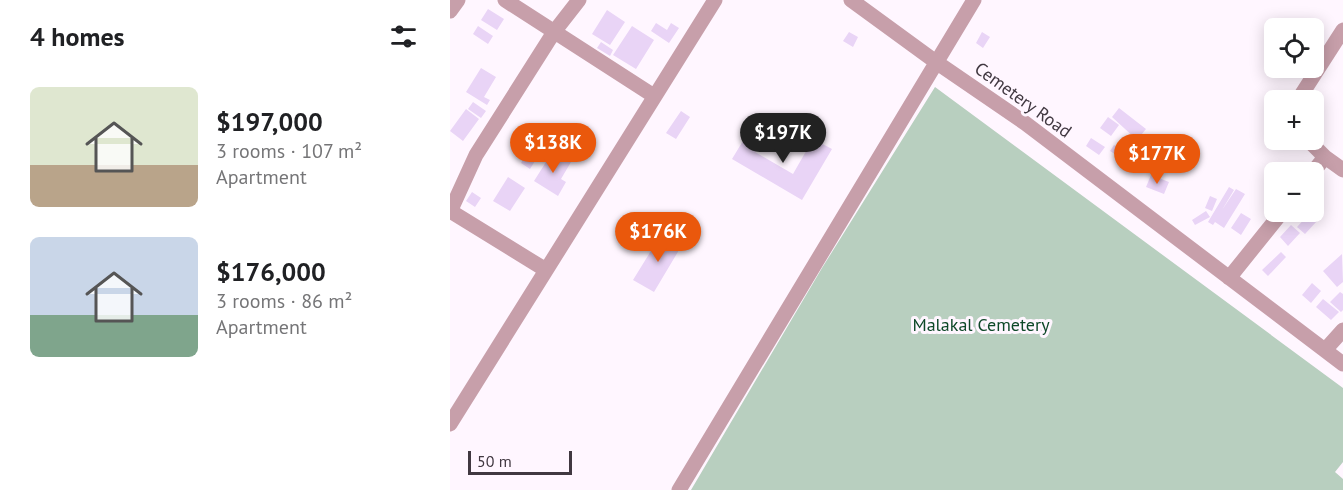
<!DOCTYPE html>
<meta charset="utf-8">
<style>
:root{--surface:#fff;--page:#f2f2f2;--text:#202124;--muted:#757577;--accent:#ea580c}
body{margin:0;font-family:"PT Sans",sans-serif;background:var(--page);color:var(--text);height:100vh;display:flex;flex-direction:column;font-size:22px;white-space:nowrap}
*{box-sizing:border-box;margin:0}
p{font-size:20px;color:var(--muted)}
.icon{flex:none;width:33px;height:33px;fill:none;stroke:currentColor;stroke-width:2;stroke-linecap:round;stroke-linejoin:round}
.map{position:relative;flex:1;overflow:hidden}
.sheet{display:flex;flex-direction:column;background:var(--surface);width:450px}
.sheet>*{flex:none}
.controls{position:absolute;left:814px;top:18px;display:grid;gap:12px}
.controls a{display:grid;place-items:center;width:60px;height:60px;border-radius:9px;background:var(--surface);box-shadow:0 3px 15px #0003;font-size:30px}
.scale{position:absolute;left:18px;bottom:15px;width:104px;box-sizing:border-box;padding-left:6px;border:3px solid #413841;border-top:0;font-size:16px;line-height:21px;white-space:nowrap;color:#413841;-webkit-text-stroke:4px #fff6ff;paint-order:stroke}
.price{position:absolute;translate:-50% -51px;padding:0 14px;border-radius:21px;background:var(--accent);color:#fff;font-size:20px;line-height:39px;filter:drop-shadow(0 2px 3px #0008)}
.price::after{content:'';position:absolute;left:50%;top:36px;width:18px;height:14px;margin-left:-9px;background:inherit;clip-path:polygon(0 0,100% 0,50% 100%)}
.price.on{background:#222;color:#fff}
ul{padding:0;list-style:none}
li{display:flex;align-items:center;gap:18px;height:150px;padding:0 30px}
li span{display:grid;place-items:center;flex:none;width:168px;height:120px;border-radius:9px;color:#555}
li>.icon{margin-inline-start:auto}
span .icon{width:72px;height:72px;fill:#fffc;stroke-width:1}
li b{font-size:26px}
h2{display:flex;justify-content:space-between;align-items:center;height:72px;padding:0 30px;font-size:26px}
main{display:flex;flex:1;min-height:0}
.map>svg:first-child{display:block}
.green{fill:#b8cfbf}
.building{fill:#e9d4f6}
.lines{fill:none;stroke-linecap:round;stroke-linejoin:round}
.minor{stroke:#c79faa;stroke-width:15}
.labels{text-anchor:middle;stroke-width:6;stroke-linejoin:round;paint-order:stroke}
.street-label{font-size:18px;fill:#413841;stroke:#fff6ff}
.park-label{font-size:18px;fill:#0e4828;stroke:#fff6ff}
</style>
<main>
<section class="sheet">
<h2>4 homes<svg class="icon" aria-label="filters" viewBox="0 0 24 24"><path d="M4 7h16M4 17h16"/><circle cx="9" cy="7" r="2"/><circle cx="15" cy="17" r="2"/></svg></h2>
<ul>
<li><span style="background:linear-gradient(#dfe7d0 65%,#b9a48a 0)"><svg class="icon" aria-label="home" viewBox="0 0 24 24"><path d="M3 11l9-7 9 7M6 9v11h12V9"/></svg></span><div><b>$197,000</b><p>3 rooms · 107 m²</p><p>Apartment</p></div></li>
<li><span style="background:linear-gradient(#c9d6e8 65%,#7fa58c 0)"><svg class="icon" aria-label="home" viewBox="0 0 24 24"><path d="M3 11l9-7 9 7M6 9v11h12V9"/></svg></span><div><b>$176,000</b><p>3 rooms · 86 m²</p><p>Apartment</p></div></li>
</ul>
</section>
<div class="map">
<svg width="893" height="490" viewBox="0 0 893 490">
<rect width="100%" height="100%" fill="#fff6ff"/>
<!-- green -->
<path class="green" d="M 485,87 L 893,388 L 893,462 L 885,472 L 893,479 L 893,490 L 241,490 L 372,268 Z"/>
<!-- building -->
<path class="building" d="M 38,9 L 54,19 L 47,30 L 31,20 Z
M 157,10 L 175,22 L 160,45 L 142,34 Z
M 206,23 L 217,30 L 221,23 L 229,28 L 219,43 L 201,31 Z
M 28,26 L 43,36 L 38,44 L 23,34 Z
M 182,26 L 204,40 L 186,69 L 163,55 Z
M 399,32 L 408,37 L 403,47 L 393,41 Z
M 532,32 L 540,37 L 533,48 L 526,43 Z
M 151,42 L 163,50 L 160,56 L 147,48 Z
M 31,68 L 46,77 L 34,97 L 40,100 L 37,105 L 16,92 Z
M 23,102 L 36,111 L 31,118 L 18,109 Z
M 669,108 L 696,129 L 687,140 L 662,117 Z
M 16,109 L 29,119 L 13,141 L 0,131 Z
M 231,111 L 240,117 L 226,139 L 216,133 Z
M 658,117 L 669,125 L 661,136 L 650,128 Z
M 302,126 L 316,133 L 305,152 L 343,174 L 363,139 L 382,149 L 352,200 L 282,159 Z
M 641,138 L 655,147 L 649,155 L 636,146 Z
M 77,145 L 90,153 L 80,169 L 71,163 L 76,155 L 72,153 Z
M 664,145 L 687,159 L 683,165 L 660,151 Z
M 103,151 L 121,162 L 111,179 L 116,182 L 108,196 L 84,181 Z
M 701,175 L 719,182 L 714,194 L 696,187 Z
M 58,177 L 75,188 L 60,211 L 43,201 Z
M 779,187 L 784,190 L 772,210 L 786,189 L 795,194 L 774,228 L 765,222 L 763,225 L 758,222 Z
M 22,192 L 31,198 L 25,207 L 16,201 Z
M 760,196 L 767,199 L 762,211 L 755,208 Z
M 756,211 L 760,217 L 745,225 L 742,220 Z
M 791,213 L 801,219 L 791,235 L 781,228 Z
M 859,214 L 867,221 L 855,234 L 847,227 Z
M 841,225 L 850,233 L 838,246 L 830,237 Z
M 212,233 L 232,245 L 204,292 L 183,280 Z
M 831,252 L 836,257 L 818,276 L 812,270 Z
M 892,254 L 893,282 L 887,287 L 873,271 Z
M 862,283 L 871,291 L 861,303 L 852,295 Z
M 890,292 L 893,294 L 893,310 L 891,312 L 880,302 Z
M 873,299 L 889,312 L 881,320 L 866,307 Z"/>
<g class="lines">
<!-- minor -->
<path class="minor" d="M 55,0 L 204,96
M 401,0 L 486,62 L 575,123 L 893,364
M 0,11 L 8,0
M 848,100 L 893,30
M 858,140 L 875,157 L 863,172
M 875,157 L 893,170
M 0,211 L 96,270
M 0,212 L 26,155 L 104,32 L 129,0
M 779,278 L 832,212
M 875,350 L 893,330
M 0,424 L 265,0
M 229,490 L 524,0"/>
</g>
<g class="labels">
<!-- street labels -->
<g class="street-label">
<text transform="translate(573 100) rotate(36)" y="6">Cemetery Road</text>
</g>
<!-- park labels -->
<g class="park-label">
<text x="531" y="331">Malakal Cemetery</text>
</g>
</g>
</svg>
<div class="controls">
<a><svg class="icon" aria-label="locate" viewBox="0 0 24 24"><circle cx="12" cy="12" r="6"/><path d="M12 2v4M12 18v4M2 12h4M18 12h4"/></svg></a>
<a>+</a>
<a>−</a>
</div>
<div class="scale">50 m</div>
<b class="price on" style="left:333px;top:164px">$197K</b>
<b class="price" style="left:103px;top:174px">$138K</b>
<b class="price" style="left:707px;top:185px">$177K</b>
<b class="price" style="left:208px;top:263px">$176K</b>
</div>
</main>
